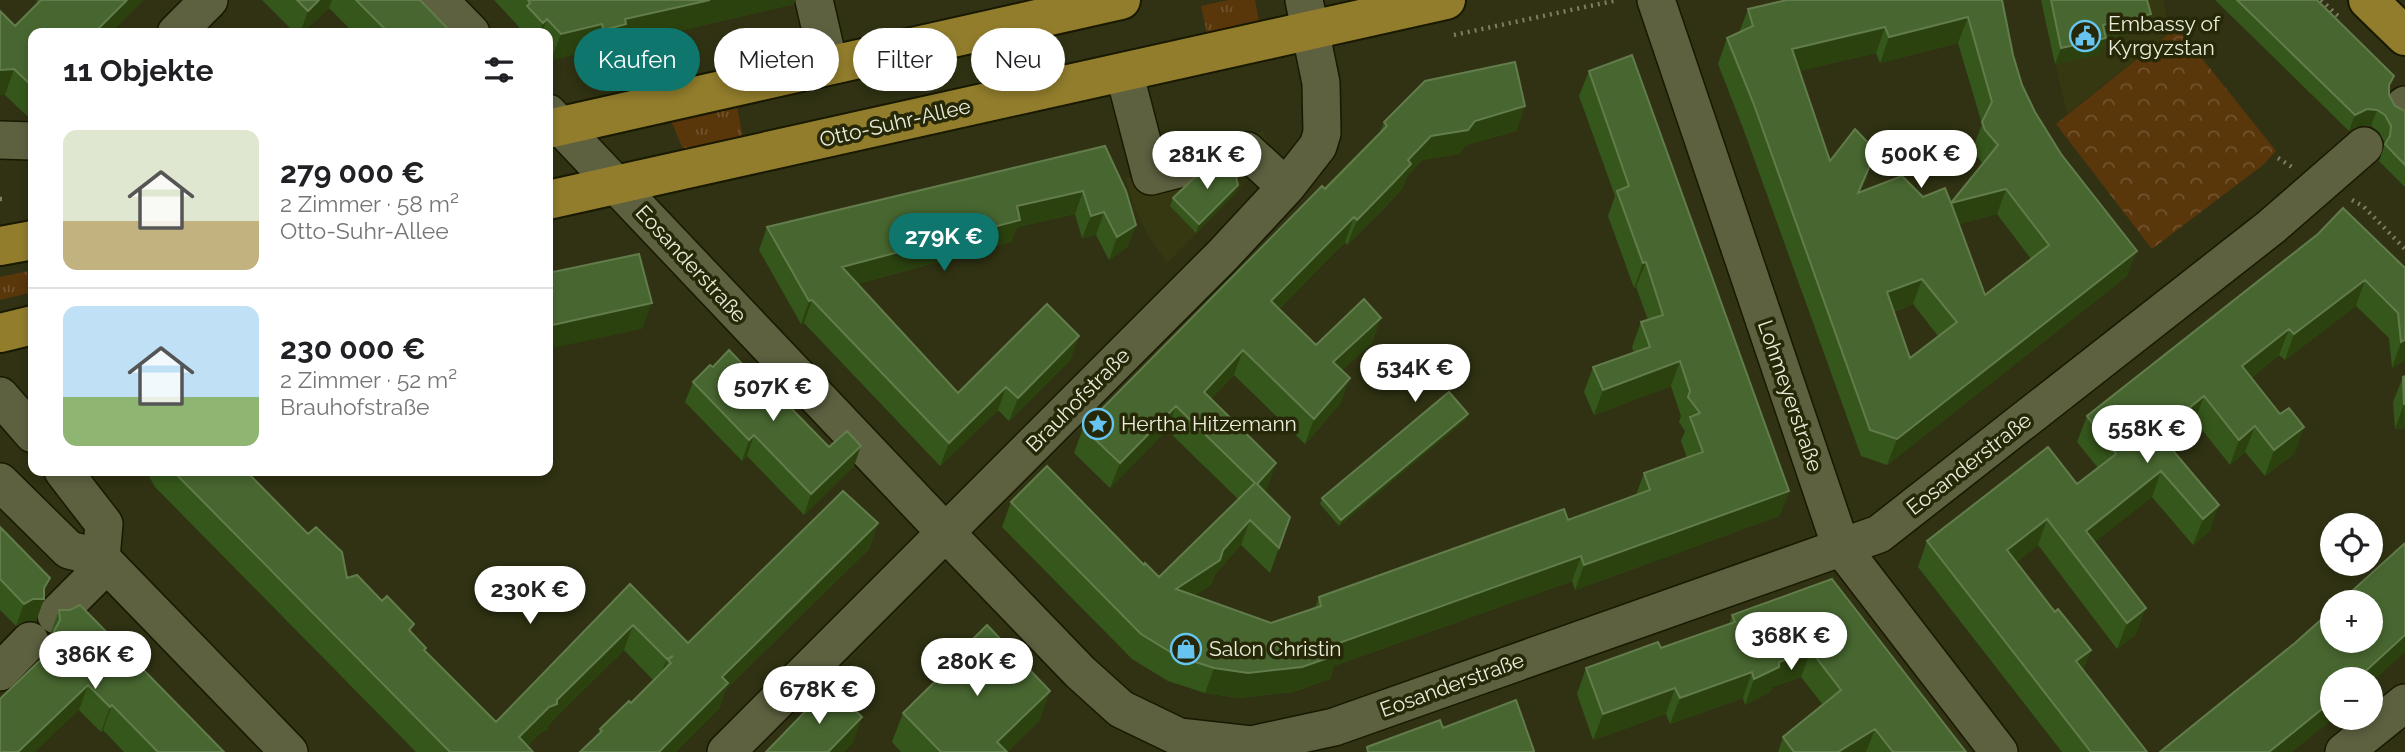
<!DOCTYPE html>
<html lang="de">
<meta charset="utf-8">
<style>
:root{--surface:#fff;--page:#f6f6f6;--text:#202124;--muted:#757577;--line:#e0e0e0;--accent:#0f766e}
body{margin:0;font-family:Raleway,sans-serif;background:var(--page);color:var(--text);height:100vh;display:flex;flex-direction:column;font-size:26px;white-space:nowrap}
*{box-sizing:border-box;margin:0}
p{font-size:23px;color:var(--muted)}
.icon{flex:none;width:38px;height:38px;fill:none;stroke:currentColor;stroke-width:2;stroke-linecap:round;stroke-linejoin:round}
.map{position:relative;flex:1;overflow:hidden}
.side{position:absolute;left:28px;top:28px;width:525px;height:448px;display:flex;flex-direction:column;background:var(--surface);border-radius:14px;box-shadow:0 4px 10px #0003}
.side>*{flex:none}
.banner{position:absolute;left:574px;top:28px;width:665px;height:63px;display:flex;gap:14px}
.buttons{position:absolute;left:2320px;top:513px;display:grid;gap:14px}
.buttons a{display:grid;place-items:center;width:63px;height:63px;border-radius:50%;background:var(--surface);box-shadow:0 4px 10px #0003;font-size:35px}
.price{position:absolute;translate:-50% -60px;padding:0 16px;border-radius:24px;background:#fff;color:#222;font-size:23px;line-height:46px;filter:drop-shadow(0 2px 4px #0008)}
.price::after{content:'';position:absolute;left:50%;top:42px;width:21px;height:16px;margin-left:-10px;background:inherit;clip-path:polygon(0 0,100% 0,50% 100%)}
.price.active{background:var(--accent);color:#fff}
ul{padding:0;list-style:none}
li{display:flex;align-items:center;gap:21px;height:175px;padding:0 35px}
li+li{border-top:2px solid var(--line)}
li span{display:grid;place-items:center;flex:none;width:196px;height:140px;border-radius:14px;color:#555}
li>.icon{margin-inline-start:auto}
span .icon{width:84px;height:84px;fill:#fffc;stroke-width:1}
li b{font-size:30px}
h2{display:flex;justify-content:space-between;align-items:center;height:84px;padding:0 35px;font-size:30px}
.pill{padding:0 24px;border-radius:32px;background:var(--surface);box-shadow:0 4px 10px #0003;font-size:24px;line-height:63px}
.pill.active{background:var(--accent);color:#fff}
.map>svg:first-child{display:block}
.built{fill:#363811}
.grass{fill:url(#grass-tufts)}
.forest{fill:url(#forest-crowns)}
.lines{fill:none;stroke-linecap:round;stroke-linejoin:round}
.minor-casing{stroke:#181900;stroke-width:40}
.major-casing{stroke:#181900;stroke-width:42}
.path{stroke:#7d7f65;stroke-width:4.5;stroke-dasharray:2 5;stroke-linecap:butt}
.minor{stroke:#5e6140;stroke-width:37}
.major{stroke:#927d2c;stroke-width:38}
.wall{fill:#35571b;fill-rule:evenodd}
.shaded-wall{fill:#2b420f}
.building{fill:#486730;stroke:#627c4b;stroke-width:2;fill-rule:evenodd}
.labels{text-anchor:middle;stroke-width:7;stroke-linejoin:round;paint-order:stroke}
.poi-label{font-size:21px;fill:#ebeddb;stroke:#262808;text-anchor:start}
.street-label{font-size:21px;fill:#ebeddb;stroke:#262808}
</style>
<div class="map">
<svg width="2405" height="752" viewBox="0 0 2405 752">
<defs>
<pattern id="grass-tufts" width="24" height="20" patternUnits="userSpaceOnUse" patternTransform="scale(1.75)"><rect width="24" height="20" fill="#5a360b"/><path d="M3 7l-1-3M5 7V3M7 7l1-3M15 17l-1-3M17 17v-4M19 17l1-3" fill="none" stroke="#72532e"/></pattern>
<pattern id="forest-crowns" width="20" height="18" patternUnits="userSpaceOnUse" patternTransform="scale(1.75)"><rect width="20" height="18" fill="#5a360b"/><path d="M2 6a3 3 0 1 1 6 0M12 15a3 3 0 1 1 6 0" fill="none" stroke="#72532e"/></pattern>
</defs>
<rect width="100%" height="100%" fill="#303213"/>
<!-- built -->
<path class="built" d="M 2041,0 L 2163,0 L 2170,32 L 2067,114 Z
M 1263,131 L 1275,154 L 1167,263 L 1147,234 L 1133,204 L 1126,178 L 1135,176 L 1132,161 Z"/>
<!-- grass -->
<path class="grass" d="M 1228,0 L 1255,0 L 1260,26 L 1208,37 L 1201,6 Z
M 737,107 L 743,138 L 684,151 L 671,121 Z
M 33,270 L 33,292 L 0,300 L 0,277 Z"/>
<!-- forest -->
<path class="forest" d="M 2177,27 L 2276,151 L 2263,165 L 2152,249 L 2056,124 Z"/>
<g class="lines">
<!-- minor casing -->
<g class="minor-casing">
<path id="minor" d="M 439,0 L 471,33
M 814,0 L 829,65
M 1656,0 L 1841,547 L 1999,752
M 176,33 L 209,0
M 1124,72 L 1151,176 L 1186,167
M 2403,107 L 2405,105
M 548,113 L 946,533 L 1080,672 L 1121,709 L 1179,737 L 1251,745 L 1334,727 L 1879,534 L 2271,227 L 2364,146
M 0,140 L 33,141
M 1226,157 L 1247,151 L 1286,187
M 0,396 L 33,434
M 63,471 L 104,524 L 101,558
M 0,482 L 69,550 L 101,558 L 289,752
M 56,615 L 107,564
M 0,672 L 30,641
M 726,752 L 1222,256 L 1286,187 L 1318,146 L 1322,133 L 1321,83 L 1304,0
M 2344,752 L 2405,703"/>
</g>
<!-- major casing -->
<g class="major-casing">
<path id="major" d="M 2368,0 L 2405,36
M 548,129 L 1121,0
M 548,200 L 1446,0
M 0,246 L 33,240
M 0,333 L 33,325"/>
</g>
<!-- path -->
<path class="path" d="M 2321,0 L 2338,16
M 1454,35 L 1618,0
M 2278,158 L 2292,167
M 0,199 L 3,199
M 2352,200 L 2363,206 L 2405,249"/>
<!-- minor -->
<use href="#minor" class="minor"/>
<!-- major -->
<use href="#major" class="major"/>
</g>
<!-- wall -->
<path class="wall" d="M 36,0 L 143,0 L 110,33 L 33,33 L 33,110 L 27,116 L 5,95 L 0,95 L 0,11 L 15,26 L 38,3 Z
M 262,0 L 420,0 L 452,33 L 354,33 L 329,8 L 302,33 L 295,33 Z
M 494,0 L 795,0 L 794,4 L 619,45 L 617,50 L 595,55 L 593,50 L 551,60 L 548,56 L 548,33 L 519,33 L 518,32 L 519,27 Z
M 2002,0 L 2013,55 L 2022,85 L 2035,112 L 2127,276 L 1887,465 L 1861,456 L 1743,128 L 1718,64 L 1727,38 L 1739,33 L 1748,9 ZM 1958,43 L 1982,124 L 1973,148 L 1976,155 L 1983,164 L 1951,203 L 1923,197 L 1860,192 L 1867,177 L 1830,161 L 1799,71 L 1876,53 L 1880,63 ZM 1997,214 L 2031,259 L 1985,295 L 1959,224 ZM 1913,304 L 1938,336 L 1910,358 L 1894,312 Z
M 2041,0 L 2147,0 L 2151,14 L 2145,31 L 2106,39 L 2100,54 L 2055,64 Z
M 2215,0 L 2317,0 L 2389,90 L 2389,95 L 2395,106 L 2405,111 L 2405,187 L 2379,161 L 2385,143 L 2379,132 L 2371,126 L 2361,125 L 2349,131 Z
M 1589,71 L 1789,491 L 1779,516 L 1575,590 L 1572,581 L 1334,666 L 1330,679 L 1293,692 L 1239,698 L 1205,693 L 1168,681 L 1132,659 L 1002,527 L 1011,502 L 1144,565 L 1159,577 L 1238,499 L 1167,430 L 1110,488 L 1074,453 L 1083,428 L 1380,132 L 1384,122 L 1525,106 L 1516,131 L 1466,145 L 1459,154 L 1422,160 L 1407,176 L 1402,189 L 1385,207 L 1347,245 L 1345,242 L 1279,309 L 1316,345 L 1372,343 L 1342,370 L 1341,403 L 1305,444 L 1234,375 L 1211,399 L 1276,463 L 1267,488 L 1264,491 L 1279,548 L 1270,573 L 1241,545 L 1215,574 L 1211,585 L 1195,595 L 1271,623 L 1315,608 L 1319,597 L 1568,520 L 1636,495 L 1644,473 L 1687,458 L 1681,441 L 1685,431 L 1679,422 L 1681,416 L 1671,386 L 1594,415 L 1584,392 L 1593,367 L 1634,353 L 1632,347 L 1641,322 L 1648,320 L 1636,287 L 1634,288 L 1608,216 L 1615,196 L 1579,96 Z
M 1105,146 L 1136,225 L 1127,247 L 1109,260 L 1096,235 L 1082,238 L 1075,214 L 1017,227 L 1011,242 L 857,284 L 958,393 L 1071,359 L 1009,421 L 998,410 L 940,466 L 804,323 L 801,324 L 759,250 L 767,227 Z
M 1224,168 L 1238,185 L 1234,194 L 1196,233 L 1170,206 L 1173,198 Z
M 2318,234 L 2405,268 L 2405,360 L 2392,368 L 2389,338 L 2356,306 L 2285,360 L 2279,355 L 2251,378 L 2295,453 L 2265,476 L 2245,452 L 2230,465 L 2195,421 L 2167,444 L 2210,531 L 2193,545 L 2152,497 L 2094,542 L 2136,634 L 2117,649 L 2038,545 L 2016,562 L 2083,670 L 2147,752 L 2062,752 L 1918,567 L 1927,541 L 2077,484 L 2098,468 L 2077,442 L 2087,416 Z
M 713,367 L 784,408 L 829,447 L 854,466 L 804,515 L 747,456 L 742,461 L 685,402 L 693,382 Z
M 2405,376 L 2405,428 L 2395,429 L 2393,402 L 2403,377 Z
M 1468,414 L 1465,420 L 1339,526 L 1320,504 L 1322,498 Z
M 146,471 L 246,471 L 347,578 L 411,633 L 426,648 L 425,651 L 496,722 L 630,584 L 688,643 L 878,523 L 869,549 L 726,689 L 719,709 L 598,734 L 600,729 L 631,703 L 653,680 L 624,650 L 549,724 L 547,730 L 540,733 L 527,746 L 533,752 L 416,752 L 155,487 Z
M 0,527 L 44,593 L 44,599 L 36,621 L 25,621 L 16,626 L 0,610 Z
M 1832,579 L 1966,752 L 1778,752 L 1783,737 L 1823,705 L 1801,677 L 1772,687 L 1770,692 L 1745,705 L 1743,698 L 1670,724 L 1666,714 L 1593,740 L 1577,694 L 1586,668 L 1661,648 L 1729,624 L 1732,615 Z
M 59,610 L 224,752 L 124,752 L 103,730 L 101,732 L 79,710 L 45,655 L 50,641 L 50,635 Z
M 958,654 L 1040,720 L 1007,752 L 901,752 L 892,742 L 903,713 L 955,662 Z"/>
<!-- shaded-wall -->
<path class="shaded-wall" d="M 127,0 L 143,0 L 110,33 L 94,33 Z
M 319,0 L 332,0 L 329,8 L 302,33 L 300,33 L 308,11 Z
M 710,0 L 795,0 L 794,4 L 619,45 L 617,50 L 595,55 L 604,30 L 625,19 Z
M 2151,14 L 2145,31 L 2106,39 L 2100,54 L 2055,64 L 2061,48 L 2103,25 Z
M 1968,17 L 1958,43 L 1880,63 L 1889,37 Z
M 547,19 L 542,33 L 539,33 L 543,23 Z
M 602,24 L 593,50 L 551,60 L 561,34 Z
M 1885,27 L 1876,53 L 1782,75 L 1792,49 Z
M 14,69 L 5,95 L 0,95 L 0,70 Z
M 33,99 L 33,110 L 27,116 Z
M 1525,106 L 1516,131 L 1466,145 L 1459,154 L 1422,160 L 1407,176 L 1402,189 L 1347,245 L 1357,220 L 1408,160 L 1431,136 L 1475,121 Z
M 2367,109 L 2377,110 L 2371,126 L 2361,125 L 2349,131 L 2355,115 Z
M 1876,151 L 1867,177 L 1848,219 L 1858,193 Z
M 1238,185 L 1234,194 L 1196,233 L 1199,224 Z
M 2006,189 L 1997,214 L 1941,229 L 1951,203 Z
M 1083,191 L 1075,214 L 1017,227 L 1011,242 L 834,290 L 842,267 L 1017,206 Z
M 1104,212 L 1096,235 L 1082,238 L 1091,216 Z
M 1354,217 L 1345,242 L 1262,326 L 1271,301 Z
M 1136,225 L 1127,247 L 1109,260 L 1117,237 Z
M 2137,251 L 2127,276 L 1887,465 L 1897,439 Z
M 1646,262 L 1636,287 L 1634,288 L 1643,263 Z
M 1922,279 L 1913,304 L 1877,318 L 1887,292 Z
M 2365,280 L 2356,306 L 2285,360 L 2294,334 Z
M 812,300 L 804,323 L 801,324 L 809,301 Z
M 652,303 L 642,329 L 548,349 L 548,326 Z
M 1381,318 L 1372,343 L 1324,387 L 1333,362 Z
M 2289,329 L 2279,355 L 2233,392 L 2242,366 Z
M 1079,336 L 1071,359 L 1009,421 L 1018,398 Z
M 2405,340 L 2405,360 L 2392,368 L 2401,342 Z
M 1243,350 L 1234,375 L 1194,417 L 1204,392 Z
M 1680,361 L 1671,386 L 1594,415 L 1603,390 Z
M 1350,378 L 1341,403 L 1305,444 L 1314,419 Z
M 1006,387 L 998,410 L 940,466 L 949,443 Z
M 2204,396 L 2195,421 L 2149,459 L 2158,433 Z
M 2404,404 L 2405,428 L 2395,429 Z
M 1176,406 L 1167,430 L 1110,488 L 1120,463 Z
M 1468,414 L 1465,420 L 1339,526 L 1341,520 Z
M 2255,426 L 2245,452 L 2230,465 L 2239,440 Z
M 2304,427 L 2295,453 L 2265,476 L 2274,450 Z
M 754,435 L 747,456 L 742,461 L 749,440 Z
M 861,446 L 854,466 L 804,515 L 811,494 Z
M 1276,463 L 1267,488 L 1248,509 L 1257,484 Z
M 2161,471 L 2152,497 L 2076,557 L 2086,531 Z
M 1789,491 L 1779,516 L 1575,590 L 1584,565 Z
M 2219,505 L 2210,531 L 2193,545 L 2203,519 Z
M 2047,519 L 2038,545 L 1997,576 L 2007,550 Z
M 1250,520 L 1241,545 L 1215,574 L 1211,585 L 1167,614 L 1176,589 L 1223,550 Z
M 878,523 L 869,549 L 726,689 L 719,709 L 676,752 L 659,752 L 722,677 Z
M 1581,556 L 1572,581 L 1334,666 L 1330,679 L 1293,692 L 1239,698 L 1205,693 L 1214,668 L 1336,644 Z
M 50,578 L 42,599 L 44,599 L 36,621 L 25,621 L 16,626 L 24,604 L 44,588 Z
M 2146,608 L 2136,634 L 2117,649 L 2127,623 Z
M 633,625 L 624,650 L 549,724 L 547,730 L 540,733 L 521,752 L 519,737 Z
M 2405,635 L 2405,652 L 2371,683 L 2371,679 L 2357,679 Z
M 2091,650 L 2081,676 L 2076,661 Z
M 1811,651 L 1801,677 L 1772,687 L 1770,692 L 1745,705 L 1754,679 L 1779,662 Z
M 673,656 L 668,660 L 660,683 L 657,684 L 667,659 Z
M 1752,672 L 1743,698 L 1670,724 L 1680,698 Z
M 88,685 L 79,710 L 35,752 L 18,752 Z
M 1675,688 L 1666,714 L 1593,740 L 1603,714 Z
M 1050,691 L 1040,720 L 1007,752 L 997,742 Z
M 2333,701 L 2333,718 L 2334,718 L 2323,727 L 2292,752 L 2269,752 Z
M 112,705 L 103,730 L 101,732 L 110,707 Z
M 862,717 L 853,743 L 844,752 L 828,752 Z
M 1875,729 L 1866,752 L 1838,752 Z"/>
<!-- building -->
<path class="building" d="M 41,0 L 127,0 L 94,33 L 33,33 L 33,87 L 14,69 L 0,70 L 0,11 L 15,26 Z
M 297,0 L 319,0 L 308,11 Z
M 356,0 L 420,0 L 452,33 L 384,33 L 388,32 Z
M 528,0 L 710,0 L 625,19 L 626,24 L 604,30 L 602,24 L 561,34 L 547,19 L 543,23 L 527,6 L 530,3 Z
M 1787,0 L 2002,0 L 2013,55 L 2022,85 L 2035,112 L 2061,154 L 2137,251 L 1897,439 L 1870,430 L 1753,102 L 1727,38 L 1753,26 L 1748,9 ZM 1968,17 L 1992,102 L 1982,122 L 1985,130 L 1998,145 L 1951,203 L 1945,188 L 1923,197 L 1902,176 L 1858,193 L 1876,151 L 1855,129 L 1830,161 L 1792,49 L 1885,27 L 1889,37 ZM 2006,189 L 2049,245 L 1985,295 L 1951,203 ZM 1922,279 L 1957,322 L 1910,358 L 1887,292 Z
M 2051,0 L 2147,0 L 2151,14 L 2103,25 L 2106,38 L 2061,48 Z
M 2237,0 L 2317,0 L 2394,76 L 2389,85 L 2389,95 L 2395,106 L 2405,111 L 2405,165 L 2385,144 L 2390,136 L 2391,126 L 2385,115 L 2377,110 L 2367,109 L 2355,115 Z
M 1632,55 L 1789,491 L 1584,565 L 1581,556 L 1336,644 L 1339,654 L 1302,667 L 1248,673 L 1214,668 L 1177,656 L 1141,634 L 1011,502 L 1047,466 L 1144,565 L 1145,563 L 1159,577 L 1255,483 L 1176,406 L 1120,463 L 1083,428 L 1322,186 L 1325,189 L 1387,126 L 1384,122 L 1425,81 L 1515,62 L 1525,106 L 1475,121 L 1468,130 L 1431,136 L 1408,160 L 1411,164 L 1394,182 L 1357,220 L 1354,217 L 1271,301 L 1316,345 L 1364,299 L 1381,318 L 1333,362 L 1350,378 L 1314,419 L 1243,350 L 1204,392 L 1276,463 L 1257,484 L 1290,517 L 1279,548 L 1250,520 L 1223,550 L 1220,560 L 1176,589 L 1271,623 L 1321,606 L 1319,597 L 1564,509 L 1568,520 L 1650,490 L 1644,473 L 1703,452 L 1690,417 L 1700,413 L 1688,397 L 1690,391 L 1680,361 L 1603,390 L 1593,367 L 1650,347 L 1641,322 L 1663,315 L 1646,262 L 1643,263 L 1617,191 L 1629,186 L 1589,71 Z
M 1105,146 L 1126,191 L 1136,225 L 1117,237 L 1104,212 L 1091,216 L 1083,191 L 1017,206 L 1020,220 L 842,267 L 958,393 L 1047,304 L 1079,336 L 1018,398 L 1006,387 L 949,443 L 812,300 L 809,301 L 767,227 Z
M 1213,160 L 1224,168 L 1234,168 L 1238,185 L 1199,224 L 1173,198 L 1193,179 L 1203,173 Z
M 2343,208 L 2405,268 L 2405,340 L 2401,342 L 2398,313 L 2365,280 L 2294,334 L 2289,329 L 2242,366 L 2280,414 L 2289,408 L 2304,427 L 2274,450 L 2255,426 L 2239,440 L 2204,396 L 2158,433 L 2219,505 L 2203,519 L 2161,471 L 2086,531 L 2146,608 L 2127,623 L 2047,519 L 2007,550 L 2055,612 L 2058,609 L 2091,650 L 2076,661 L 2147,752 L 2091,752 L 1927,541 L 2048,447 L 2077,484 L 2116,454 L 2087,416 L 2318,234 Z
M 639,254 L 652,303 L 548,326 L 548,273 Z
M 729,350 L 784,408 L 787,404 L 829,447 L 847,431 L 861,446 L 811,494 L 754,435 L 749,440 L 693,382 L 710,365 L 713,367 Z
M 2405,376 L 2405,404 L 2404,404 L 2403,377 Z
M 1449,392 L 1468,414 L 1341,520 L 1322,498 Z
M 173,471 L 246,471 L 308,534 L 316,527 L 342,552 L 347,578 L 357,575 L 382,601 L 387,596 L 414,624 L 409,630 L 426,648 L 424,650 L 496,722 L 630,584 L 688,643 L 843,491 L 878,523 L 722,677 L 728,683 L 659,752 L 580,752 L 602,731 L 600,729 L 629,701 L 631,703 L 671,663 L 668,660 L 673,656 L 667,659 L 633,625 L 557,700 L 557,704 L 549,707 L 519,737 L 533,752 L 450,752 Z
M 0,527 L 50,578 L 44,588 L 44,599 L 33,599 L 24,604 L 0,579 Z
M 2405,543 L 2405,635 L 2357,679 L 2333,679 L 2332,701 L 2269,752 L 2160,752 L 2295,643 L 2333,609 L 2333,640 L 2371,640 L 2371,602 L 2340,602 Z
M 1832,579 L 1966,752 L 1893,752 L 1875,729 L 1838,752 L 1794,752 L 1783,737 L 1841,690 L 1811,651 L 1779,662 L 1779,667 L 1754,679 L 1752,672 L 1680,698 L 1675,688 L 1603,714 L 1586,668 L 1658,642 L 1661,648 L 1735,622 L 1732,615 Z
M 80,605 L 224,752 L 158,752 L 112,705 L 110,707 L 88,685 L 18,752 L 0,752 L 0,699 L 62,639 L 54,631 L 60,620 L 59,610 L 70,610 Z
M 987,625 L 1050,691 L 997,742 L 1007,752 L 941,752 L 903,713 L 960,657 L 958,654 Z
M 830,686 L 862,717 L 828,752 L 766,752 Z
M 1516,700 L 1534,751 L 1532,752 L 1368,752 L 1367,747 L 1440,720 L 1443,728 Z"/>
<!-- icons -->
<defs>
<g id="civic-ring" transform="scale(1.575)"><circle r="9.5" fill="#262808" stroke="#66c4ef" stroke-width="1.5"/><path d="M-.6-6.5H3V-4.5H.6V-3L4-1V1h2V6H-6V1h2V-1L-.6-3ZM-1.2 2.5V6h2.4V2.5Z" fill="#66c4ef"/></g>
<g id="sight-ring" transform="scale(1.575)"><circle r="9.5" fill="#262808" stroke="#66c4ef" stroke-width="1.5"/><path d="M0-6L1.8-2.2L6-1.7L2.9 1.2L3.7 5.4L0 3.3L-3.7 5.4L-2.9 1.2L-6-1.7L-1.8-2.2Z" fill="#66c4ef"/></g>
<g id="shop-ring" transform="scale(1.575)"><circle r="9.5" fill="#262808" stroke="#66c4ef" stroke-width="1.5"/><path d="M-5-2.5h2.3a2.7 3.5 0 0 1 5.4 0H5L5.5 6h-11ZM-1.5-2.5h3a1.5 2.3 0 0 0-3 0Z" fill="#66c4ef"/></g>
</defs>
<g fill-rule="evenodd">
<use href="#civic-ring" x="2085" y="36"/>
<use href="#sight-ring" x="1098" y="424"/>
<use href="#shop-ring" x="1186" y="649"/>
</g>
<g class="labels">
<!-- poi labels -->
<g class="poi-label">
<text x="2108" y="31">Embassy of<tspan x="2108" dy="24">Kyrgyzstan</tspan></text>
<text x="1121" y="431">Hertha Hitzemann</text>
<text x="1209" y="656">Salon Christin</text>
</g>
<!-- street labels -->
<g class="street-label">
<text transform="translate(895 123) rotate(-13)" y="7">Otto-Suhr-Allee</text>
<text transform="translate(691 264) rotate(47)" y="7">Eosanderstraße</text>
<text transform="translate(1790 396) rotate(71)" y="7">Lohmeyerstraße</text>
<text transform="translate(1078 400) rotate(-45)" y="7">Brauhofstraße</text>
<text transform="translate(1969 464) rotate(-38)" y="7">Eosanderstraße</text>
<text transform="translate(1452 685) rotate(-20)" y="7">Eosanderstraße</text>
</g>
</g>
</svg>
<div class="buttons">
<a><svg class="icon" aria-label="locate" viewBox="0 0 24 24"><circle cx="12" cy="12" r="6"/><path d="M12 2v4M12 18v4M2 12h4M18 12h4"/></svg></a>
<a>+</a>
<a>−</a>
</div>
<b class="price" style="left:1921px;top:190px">500K €</b>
<b class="price" style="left:1207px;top:191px">281K €</b>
<b class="price active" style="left:944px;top:273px">279K €</b>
<b class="price" style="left:1415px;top:404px">534K €</b>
<b class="price" style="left:773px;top:423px">507K €</b>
<b class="price" style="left:2147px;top:465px">558K €</b>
<b class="price" style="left:530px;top:626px">230K €</b>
<b class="price" style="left:1791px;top:672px">368K €</b>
<b class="price" style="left:95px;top:691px">386K €</b>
<b class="price" style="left:977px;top:698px">280K €</b>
<b class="price" style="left:819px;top:726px">678K €</b>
<div class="banner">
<a class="pill active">Kaufen</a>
<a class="pill">Mieten</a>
<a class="pill">Filter</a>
<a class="pill">Neu</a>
</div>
<section class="side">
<h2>11 Objekte<svg class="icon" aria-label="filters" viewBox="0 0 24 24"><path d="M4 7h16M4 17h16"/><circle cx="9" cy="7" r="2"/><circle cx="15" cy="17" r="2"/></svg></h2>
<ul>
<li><span style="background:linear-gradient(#dfe7d0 65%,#c2b280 0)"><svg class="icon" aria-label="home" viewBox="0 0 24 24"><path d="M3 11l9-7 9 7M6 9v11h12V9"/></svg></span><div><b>279 000 €</b><p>2 Zimmer · 58 m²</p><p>Otto-Suhr-Allee</p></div></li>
<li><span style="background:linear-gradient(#bfe0f5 65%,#8fb573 0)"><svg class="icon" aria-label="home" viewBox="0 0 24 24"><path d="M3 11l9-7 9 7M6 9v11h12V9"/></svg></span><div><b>230 000 €</b><p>2 Zimmer · 52 m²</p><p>Brauhofstraße</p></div></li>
</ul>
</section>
</div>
